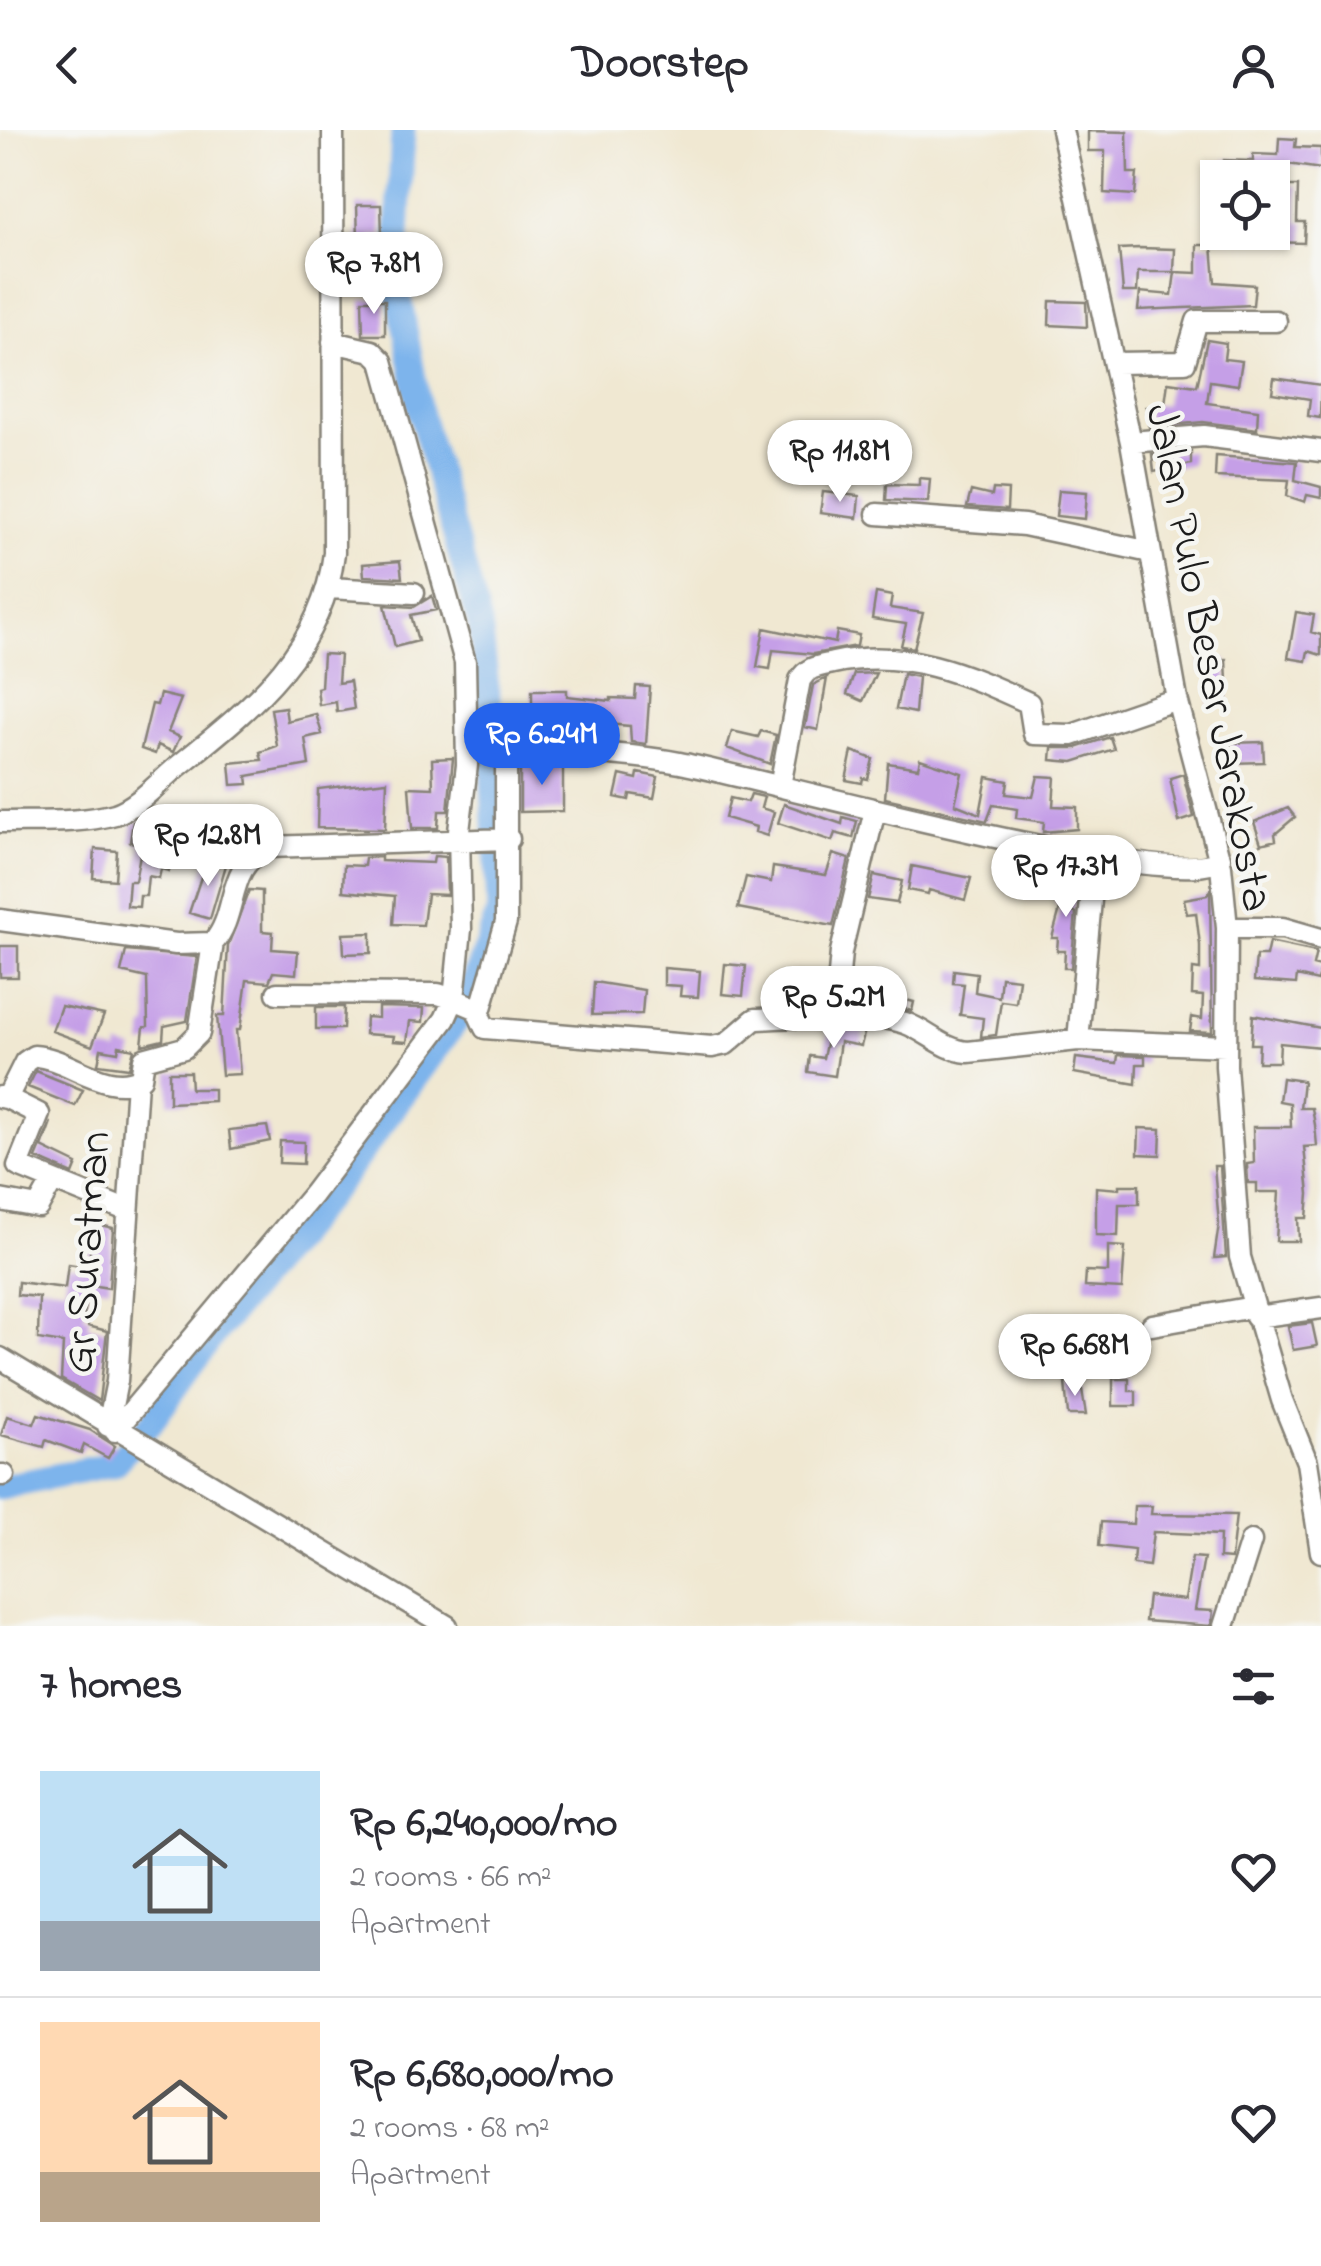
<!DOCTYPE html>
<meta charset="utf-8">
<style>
:root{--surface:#fff;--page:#f2f2f3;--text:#2b2b33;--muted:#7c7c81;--line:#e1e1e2;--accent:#2563eb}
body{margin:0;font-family:"Indie Flower",sans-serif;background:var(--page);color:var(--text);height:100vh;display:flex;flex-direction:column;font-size:38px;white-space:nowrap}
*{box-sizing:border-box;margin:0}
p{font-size:32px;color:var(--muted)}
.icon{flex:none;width:55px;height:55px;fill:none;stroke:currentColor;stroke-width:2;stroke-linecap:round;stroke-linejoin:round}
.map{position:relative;height:1496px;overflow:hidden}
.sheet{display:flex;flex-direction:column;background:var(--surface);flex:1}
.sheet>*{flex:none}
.tools{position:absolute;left:1200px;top:30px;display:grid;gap:20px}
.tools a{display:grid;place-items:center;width:90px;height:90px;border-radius:0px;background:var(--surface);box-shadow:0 2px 8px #0004;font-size:50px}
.price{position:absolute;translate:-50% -85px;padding:0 22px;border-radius:35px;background:#fff;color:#222;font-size:32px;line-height:65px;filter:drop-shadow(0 2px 5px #0008)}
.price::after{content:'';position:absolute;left:50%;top:60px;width:30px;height:22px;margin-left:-15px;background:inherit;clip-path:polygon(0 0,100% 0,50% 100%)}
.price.active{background:var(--accent);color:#fff}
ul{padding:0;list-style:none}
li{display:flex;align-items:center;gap:30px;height:250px;padding:0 40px}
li+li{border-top:2px solid var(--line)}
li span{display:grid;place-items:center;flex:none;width:280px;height:200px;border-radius:0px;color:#555}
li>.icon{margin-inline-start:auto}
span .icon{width:120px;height:120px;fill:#fffc;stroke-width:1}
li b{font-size:42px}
h2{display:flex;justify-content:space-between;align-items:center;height:120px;padding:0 40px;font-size:42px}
header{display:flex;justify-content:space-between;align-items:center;height:130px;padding:0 40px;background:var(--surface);font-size:45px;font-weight:700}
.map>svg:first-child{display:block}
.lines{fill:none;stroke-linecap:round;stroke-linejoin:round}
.river{stroke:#7db4ec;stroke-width:25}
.building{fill:#c59fe7}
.minor-casing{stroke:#868277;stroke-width:25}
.minor{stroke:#fff;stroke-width:20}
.labels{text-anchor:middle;stroke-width:9;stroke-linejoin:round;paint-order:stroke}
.street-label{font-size:45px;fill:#1c1c1c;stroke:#f6f6f2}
</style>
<header><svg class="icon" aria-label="back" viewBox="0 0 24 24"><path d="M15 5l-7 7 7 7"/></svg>Doorstep<svg class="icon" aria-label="person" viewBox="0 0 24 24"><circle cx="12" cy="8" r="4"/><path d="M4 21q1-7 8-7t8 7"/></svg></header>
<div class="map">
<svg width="1321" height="1496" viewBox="0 0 1321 1496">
<rect width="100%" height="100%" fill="#f6f6f2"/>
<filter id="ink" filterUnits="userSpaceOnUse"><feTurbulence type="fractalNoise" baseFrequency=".01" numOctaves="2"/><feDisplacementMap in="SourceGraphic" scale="20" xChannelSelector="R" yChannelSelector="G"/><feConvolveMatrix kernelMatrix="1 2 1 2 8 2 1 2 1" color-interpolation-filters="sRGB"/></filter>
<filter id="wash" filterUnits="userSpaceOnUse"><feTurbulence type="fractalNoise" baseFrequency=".0048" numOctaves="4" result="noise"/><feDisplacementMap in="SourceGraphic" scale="40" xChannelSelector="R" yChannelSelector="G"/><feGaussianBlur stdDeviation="2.25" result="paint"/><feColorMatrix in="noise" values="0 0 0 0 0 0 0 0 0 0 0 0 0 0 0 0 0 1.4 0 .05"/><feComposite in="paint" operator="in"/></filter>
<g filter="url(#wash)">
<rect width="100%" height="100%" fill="#f0e8d2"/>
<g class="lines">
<!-- river -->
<path class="river" d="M 0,1357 L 114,1334 L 151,1293 L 214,1204 L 346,1044 L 461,885 L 499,781 L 490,585 L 480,494 L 420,282 L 396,148 L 403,0"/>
</g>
<g id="blocks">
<!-- building -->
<path class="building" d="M 1088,1 L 1127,2 L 1128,43 L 1137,43 L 1135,65 L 1104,63 L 1105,21 L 1088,21 Z
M 1279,8 L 1296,9 L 1295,17 L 1321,18 L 1321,39 L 1288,34 L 1287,56 L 1298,56 L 1297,92 L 1305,92 L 1304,113 L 1272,112 L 1276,48 L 1224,48 L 1224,30 L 1253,31 L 1253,24 L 1278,25 Z
M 357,75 L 381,75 L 382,106 L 371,106 L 371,142 L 351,142 L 352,110 L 358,110 Z
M 1197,115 L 1212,115 L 1215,152 L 1255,155 L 1253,175 L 1138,180 L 1140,162 L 1172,165 L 1175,142 L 1197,143 Z
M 1139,118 L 1175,119 L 1174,142 L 1138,142 L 1137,162 L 1123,162 L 1119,119 Z
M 362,170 L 385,170 L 385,205 L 363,205 Z
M 1050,171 L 1086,172 L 1087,197 L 1049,195 Z
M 1207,210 L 1226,213 L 1224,229 L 1242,231 L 1238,255 L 1210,251 L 1207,273 L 1258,280 L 1257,299 L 1203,292 L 1149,297 L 1146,277 L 1165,274 L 1168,252 L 1197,256 Z
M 1274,248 L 1321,255 L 1320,288 L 1308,286 L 1310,269 L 1272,263 Z
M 1191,321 L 1191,334 L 1154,342 L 1152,324 Z
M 1216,326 L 1297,332 L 1295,350 L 1321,357 L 1321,368 L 1307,365 L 1305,372 L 1287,366 L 1289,350 L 1215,347 Z
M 919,348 L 930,349 L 928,372 L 886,370 L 887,354 L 919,355 Z
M 993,359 L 1008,360 L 1007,380 L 967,377 L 971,361 L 992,366 Z
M 1059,360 L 1087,362 L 1085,389 L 1056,386 Z
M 823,362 L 859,366 L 857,388 L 820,383 Z
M 400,431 L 402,448 L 364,446 L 363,434 Z
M 876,463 L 892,466 L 890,478 L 923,483 L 914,518 L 901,516 L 906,494 L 872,489 Z
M 432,466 L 436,480 L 411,485 L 418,511 L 395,517 L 385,475 L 414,477 Z
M 1296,482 L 1314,485 L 1311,502 L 1321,505 L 1321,525 L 1308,521 L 1306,531 L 1288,528 Z
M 764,498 L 835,513 L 837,501 L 859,505 L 857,516 L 813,524 L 773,520 L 770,539 L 757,537 Z
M 323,524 L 340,525 L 338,553 L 350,551 L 354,579 L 337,582 L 336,572 L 319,575 L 317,558 L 321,557 Z
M 1226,529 L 1228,575 L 1210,575 L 1210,543 L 1202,543 L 1201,530 Z
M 876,543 L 863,571 L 847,564 L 854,544 Z
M 903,544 L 918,547 L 915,583 L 896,579 Z
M 827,548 L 818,600 L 805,597 L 813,555 Z
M 636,556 L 650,557 L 646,614 L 631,612 L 630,596 L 582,592 L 584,579 L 545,579 L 542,606 L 512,602 L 514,577 L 532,578 L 532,560 L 567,560 L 567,566 L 611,571 L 611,568 L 635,569 Z
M 160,564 L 181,569 L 168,602 L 180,607 L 173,622 L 158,615 L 155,624 L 141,619 L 152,574 L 157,575 Z
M 285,577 L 287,591 L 316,584 L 322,604 L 305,608 L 309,635 L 247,646 L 248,654 L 232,655 L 230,633 L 262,630 L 260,622 L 277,616 L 271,579 Z
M 732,601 L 758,607 L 761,601 L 776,605 L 770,634 L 727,618 Z
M 1110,607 L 1114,619 L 1073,632 L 1051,630 L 1052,618 L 1076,618 Z
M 1263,612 L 1264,632 L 1231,633 L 1230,613 Z
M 852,621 L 873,629 L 868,649 L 863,648 L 862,653 L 846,650 Z
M 453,628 L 448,681 L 439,681 L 438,698 L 412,698 L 409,657 L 433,658 L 432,629 Z
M 920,629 L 962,643 L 955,674 L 980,684 L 987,647 L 1008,651 L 1006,664 L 1033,667 L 1038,646 L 1055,647 L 1053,676 L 1077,677 L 1077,699 L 1043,702 L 1044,692 L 1016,688 L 1017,679 L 993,675 L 987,691 L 885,668 L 888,633 L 918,638 Z
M 563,635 L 563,681 L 520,682 L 520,636 Z
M 638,643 L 658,647 L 654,668 L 630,664 L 629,670 L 615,667 L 620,645 L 637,649 Z
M 1183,644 L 1194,687 L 1179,692 L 1170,648 Z
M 387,651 L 385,699 L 317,698 L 318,659 Z
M 751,664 L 764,667 L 761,678 L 774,682 L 767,706 L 755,702 L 756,697 L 725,688 L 730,668 L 748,672 Z
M 784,674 L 842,694 L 843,687 L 857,691 L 853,708 L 835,703 L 832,711 L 778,693 Z
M 1288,678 L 1295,687 L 1275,704 L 1276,710 L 1261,714 L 1254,692 Z
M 161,679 L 191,691 L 179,724 L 173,722 L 169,741 L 161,739 L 159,748 L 148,746 L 146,766 L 140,766 L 139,777 L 127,776 L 129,751 L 135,751 L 142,714 L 130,712 L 133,692 L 156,693 Z
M 95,719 L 117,721 L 115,750 L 93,748 Z
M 833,724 L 849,729 L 833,796 L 738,778 L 746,747 L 771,752 L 773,737 L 826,745 Z
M 434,726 L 446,727 L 447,765 L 427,764 L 423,795 L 393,794 L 395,766 L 343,761 L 344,735 L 364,736 L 365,728 L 381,727 L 381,731 L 433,733 Z
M 207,729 L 226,735 L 210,789 L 189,783 Z
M 912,736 L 971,748 L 965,770 L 929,760 L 928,764 L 908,760 Z
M 874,745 L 902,751 L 897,773 L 868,769 Z
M 1061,749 L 1079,754 L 1072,782 L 1076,783 L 1071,838 L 1064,838 L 1065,821 L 1057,821 L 1058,808 L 1052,808 L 1061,775 L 1055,773 Z
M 249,760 L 262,761 L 262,801 L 273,802 L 272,819 L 298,821 L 296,844 L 273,842 L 269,852 L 247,850 L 240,900 L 236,900 L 240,944 L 222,945 L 217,886 L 224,886 L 228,815 Z
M 1210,760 L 1212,902 L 1190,901 L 1192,887 L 1202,889 L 1203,866 L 1192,865 L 1193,839 L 1200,840 L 1200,815 L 1196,783 L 1187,784 L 1184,769 L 1207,765 Z
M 371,803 L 371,823 L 344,824 L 343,804 Z
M 1269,812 L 1316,822 L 1313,835 L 1321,837 L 1318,851 L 1297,846 L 1296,854 L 1254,851 L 1256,826 L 1266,826 Z
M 0,816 L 18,816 L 18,847 L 0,847 Z
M 126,821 L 197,827 L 187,891 L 164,896 L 163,910 L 142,915 L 144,897 L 148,896 L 147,848 L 121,842 Z
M 725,834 L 746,836 L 743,866 L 722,864 Z
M 664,838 L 700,841 L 698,867 L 680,866 L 681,856 L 664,855 Z
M 954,840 L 977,843 L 975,862 L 999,867 L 1001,847 L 1019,849 L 1016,873 L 1001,871 L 996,905 L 981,907 L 983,888 L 960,885 L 964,854 L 953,853 Z
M 852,850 L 864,851 L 863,859 L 914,872 L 912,881 L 851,867 Z
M 594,852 L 644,860 L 642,884 L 592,885 Z
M 61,876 L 104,885 L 92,916 L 52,901 Z
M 316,877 L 344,877 L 343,899 L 316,899 Z
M 378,877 L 424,878 L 423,892 L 410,891 L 407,912 L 393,911 L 394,906 L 365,904 L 366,887 L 378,888 Z
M 1253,885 L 1321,898 L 1321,917 L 1280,913 L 1279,932 L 1258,932 L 1259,914 L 1251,914 Z
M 829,900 L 865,900 L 861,916 L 840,912 L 835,946 L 808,942 L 810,926 L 823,928 Z
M 119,916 L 134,919 L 129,938 L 98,934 L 101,919 L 118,922 Z
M 1118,925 L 1145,926 L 1145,934 L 1137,934 L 1136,954 L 1074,943 L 1076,928 L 1117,933 Z
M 36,941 L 83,960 L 75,976 L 28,957 Z
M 169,942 L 190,942 L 191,959 L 214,959 L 214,971 L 169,973 Z
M 1282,948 L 1303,951 L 1300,978 L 1312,978 L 1315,995 L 1317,1016 L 1304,1017 L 1309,1064 L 1307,1088 L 1298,1088 L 1299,1111 L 1276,1111 L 1279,1062 L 1257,1062 L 1257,1053 L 1248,1053 L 1247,1034 L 1254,1033 L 1253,997 L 1291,997 L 1290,973 L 1279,971 Z
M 51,992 L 42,1017 L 77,1034 L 73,1044 L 36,1028 Z
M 267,996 L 270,1011 L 231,1019 L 229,1000 Z
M 1139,998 L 1161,999 L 1160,1025 L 1138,1024 Z
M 280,1011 L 304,1012 L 303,1034 L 279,1033 Z
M 1214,1036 L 1220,1036 L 1226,1127 L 1214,1128 L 1219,1094 Z
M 1119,1055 L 1139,1055 L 1139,1074 L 1119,1074 L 1118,1106 L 1096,1105 L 1096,1057 L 1119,1059 Z
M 96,1094 L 113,1098 L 109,1158 L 89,1155 L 84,1187 L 89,1187 L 88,1196 L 107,1201 L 99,1271 L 61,1249 L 63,1213 L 38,1209 L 39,1167 L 17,1165 L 18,1152 L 65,1158 L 68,1134 L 87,1137 Z
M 1108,1116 L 1125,1117 L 1122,1159 L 1085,1157 L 1086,1141 L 1108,1142 Z
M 1312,1193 L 1317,1216 L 1293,1220 L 1288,1196 Z
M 1113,1249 L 1129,1249 L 1129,1261 L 1136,1261 L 1136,1276 L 1113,1276 Z
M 1065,1253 L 1081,1253 L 1086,1285 L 1068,1285 Z
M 38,1284 L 90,1300 L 115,1316 L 108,1328 L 84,1315 L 81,1323 L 46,1310 L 44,1317 L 1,1305 L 7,1286 L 34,1294 Z
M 1134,1376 L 1152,1376 L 1151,1384 L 1236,1385 L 1231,1429 L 1219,1428 L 1220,1405 L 1153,1402 L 1149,1436 L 1133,1434 L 1134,1420 L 1099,1416 L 1101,1392 L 1133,1394 Z
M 1192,1427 L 1204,1428 L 1195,1480 L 1213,1481 L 1211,1496 L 1145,1491 L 1148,1466 L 1185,1470 Z"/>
</g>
</g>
<g filter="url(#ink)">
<use href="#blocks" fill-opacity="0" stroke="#868277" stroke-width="2.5"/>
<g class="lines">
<!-- minor casing -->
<g class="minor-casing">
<path id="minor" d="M 1062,0 L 1131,312 L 1177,569 L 1221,736 L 1227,798 L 1226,936 L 1240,1127 L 1282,1270 L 1307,1332 L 1321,1422
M 333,212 L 372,221 L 382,231 L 465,532 L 467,635 L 459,701 L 461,799 L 454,869 L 480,880
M 1114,233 L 1185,232 L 1197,191 L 1276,191
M 1131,312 L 1204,306 L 1321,321
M 877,384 L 1024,395 L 1150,422
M 330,458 L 414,463
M 467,614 L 506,617
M 780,656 L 800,550 C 807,537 819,536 833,533 C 906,518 964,543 1029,573 L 1034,604 L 1072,605 L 1177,569
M 0,692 C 36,691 79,694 115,684 C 137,677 158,653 176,638 C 250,578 322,524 334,423 L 333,0
M 1095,727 L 1078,910 L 1226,916
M 0,790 L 176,814 L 213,813 C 240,782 224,736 269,717 L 509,709
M 1227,798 L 1283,798 L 1321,809
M 835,888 L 841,822 L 875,680
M 1078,910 L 968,922 C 944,920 927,901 905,893 C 868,880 796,888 755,889 L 726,914 L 712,917 L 485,898 L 479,885 L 506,792 L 506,617 C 563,621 624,623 680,633 C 747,645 1192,769 1220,728
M 0,967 L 7,968 L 25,932 L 34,926 C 68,927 107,967 141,948 L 144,929 L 184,918 L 199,903 L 213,813
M 7,968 L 39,984 L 18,1036 L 126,1080
M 0,1070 L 38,1077 L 52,1052
M 1256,1187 L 1321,1178
M 1152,1195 L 1253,1177
M 0,1228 L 447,1496
M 108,1296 L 117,1251 L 137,952
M 115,1301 L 313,1064 L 445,889 L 454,869 L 438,864 L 277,863
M 0,1345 L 4,1345
M 1224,1496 L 1251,1411"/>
</g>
<!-- minor -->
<use href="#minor" class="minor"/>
</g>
</g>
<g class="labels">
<!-- street labels -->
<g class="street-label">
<text transform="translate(1212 527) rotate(79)" y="16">Jalan Pulo Besar Jarakosta</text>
<text transform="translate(84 1122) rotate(-86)" y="16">Gr Suratman</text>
</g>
</g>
</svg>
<div class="tools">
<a><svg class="icon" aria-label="locate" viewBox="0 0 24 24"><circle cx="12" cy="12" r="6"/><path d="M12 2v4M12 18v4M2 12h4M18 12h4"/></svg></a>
</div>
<b class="price" style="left:374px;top:187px">Rp 7.8M</b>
<b class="price" style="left:840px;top:375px">Rp 11.8M</b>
<b class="price active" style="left:542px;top:658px">Rp 6.24M</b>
<b class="price" style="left:208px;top:759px">Rp 12.8M</b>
<b class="price" style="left:1066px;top:790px">Rp 17.3M</b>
<b class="price" style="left:834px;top:921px">Rp 5.2M</b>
<b class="price" style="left:1075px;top:1269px">Rp 6.68M</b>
</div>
<section class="sheet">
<h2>7 homes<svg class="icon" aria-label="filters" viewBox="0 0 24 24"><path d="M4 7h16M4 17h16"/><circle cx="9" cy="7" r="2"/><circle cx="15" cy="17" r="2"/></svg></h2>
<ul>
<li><span style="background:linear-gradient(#bfe0f5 75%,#9aa5b1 0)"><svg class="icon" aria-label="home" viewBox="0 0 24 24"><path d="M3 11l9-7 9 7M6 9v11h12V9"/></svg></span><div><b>Rp 6,240,000/mo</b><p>2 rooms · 66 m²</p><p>Apartment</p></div><svg class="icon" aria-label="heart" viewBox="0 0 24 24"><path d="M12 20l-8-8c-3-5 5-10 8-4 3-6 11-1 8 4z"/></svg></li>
<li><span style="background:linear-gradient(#ffd9b3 75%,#b9a48a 0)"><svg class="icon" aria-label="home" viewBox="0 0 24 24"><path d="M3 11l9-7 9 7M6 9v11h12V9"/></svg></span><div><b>Rp 6,680,000/mo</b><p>2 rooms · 68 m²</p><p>Apartment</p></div><svg class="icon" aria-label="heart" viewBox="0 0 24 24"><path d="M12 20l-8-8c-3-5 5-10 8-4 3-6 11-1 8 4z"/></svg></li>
</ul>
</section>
